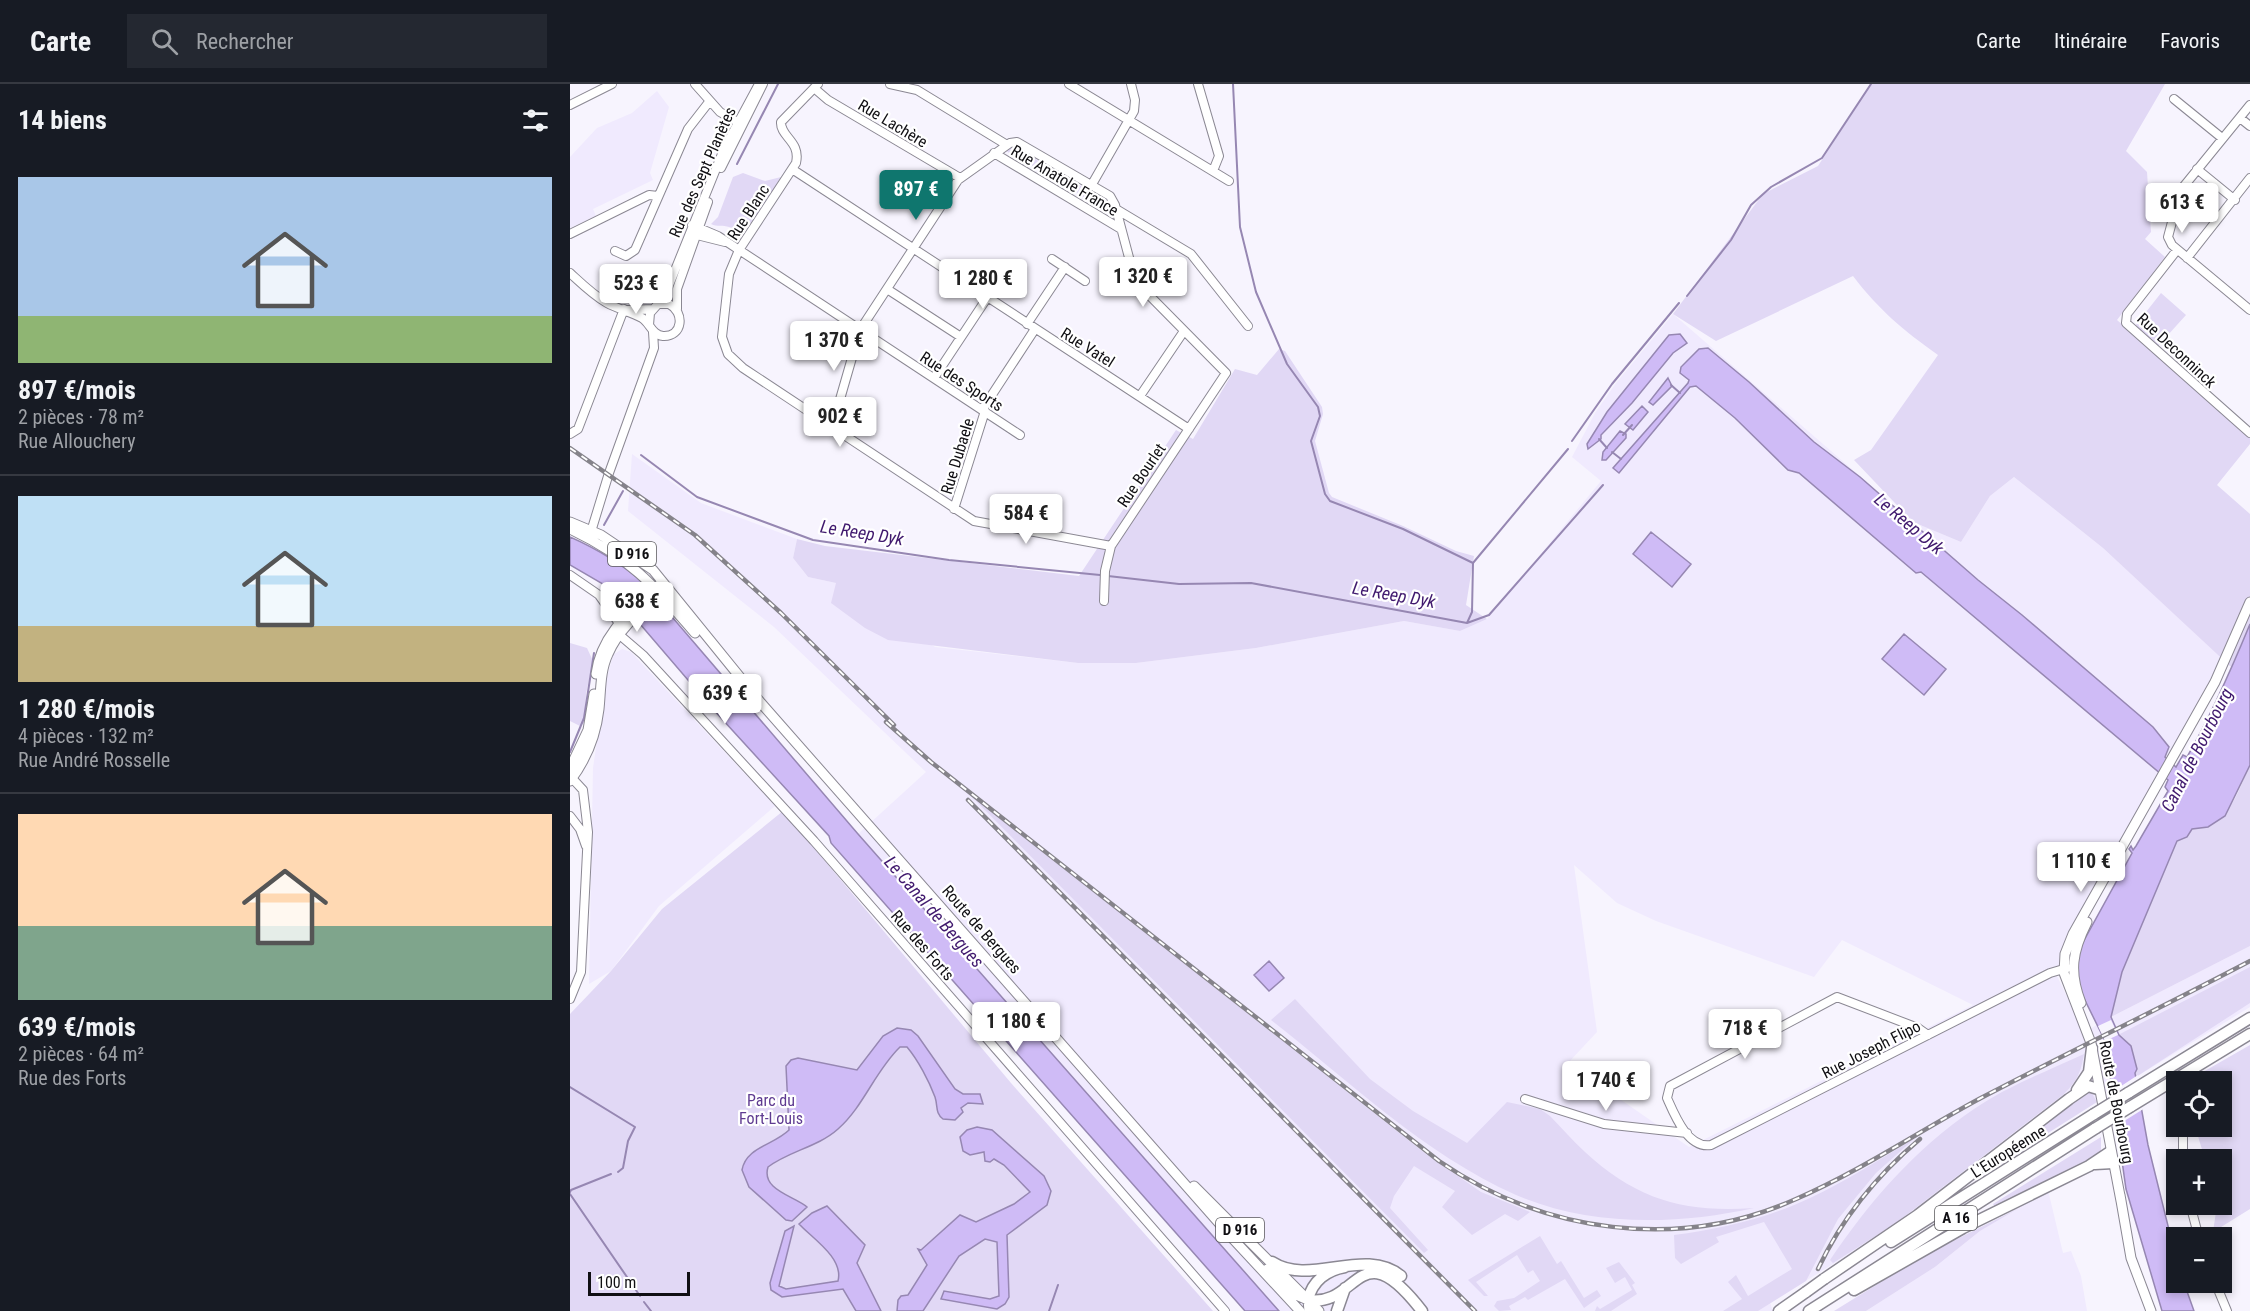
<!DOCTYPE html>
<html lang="fr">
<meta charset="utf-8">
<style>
:root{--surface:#171b24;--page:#242831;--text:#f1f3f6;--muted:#9ea1a6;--line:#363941;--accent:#0f766e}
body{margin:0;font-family:"Roboto Condensed",sans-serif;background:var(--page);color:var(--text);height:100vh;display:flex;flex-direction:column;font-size:22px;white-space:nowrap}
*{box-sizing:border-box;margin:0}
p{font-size:20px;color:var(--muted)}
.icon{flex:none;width:33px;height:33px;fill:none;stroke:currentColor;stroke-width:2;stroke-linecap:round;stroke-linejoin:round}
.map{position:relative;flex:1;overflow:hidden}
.side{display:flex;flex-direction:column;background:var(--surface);width:570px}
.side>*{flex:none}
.buttons{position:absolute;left:1596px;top:987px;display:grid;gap:12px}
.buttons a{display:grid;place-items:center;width:66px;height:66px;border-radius:0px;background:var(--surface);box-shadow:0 3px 9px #0003;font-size:30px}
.scale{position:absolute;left:18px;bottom:15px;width:102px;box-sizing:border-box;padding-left:6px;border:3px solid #100f13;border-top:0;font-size:16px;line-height:21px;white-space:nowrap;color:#100f13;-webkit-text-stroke:4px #fff;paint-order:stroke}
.price{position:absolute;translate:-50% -51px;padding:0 14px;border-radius:6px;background:#fff;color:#222;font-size:20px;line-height:39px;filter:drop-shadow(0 2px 3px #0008)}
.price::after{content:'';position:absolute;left:50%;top:36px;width:18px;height:14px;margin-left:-9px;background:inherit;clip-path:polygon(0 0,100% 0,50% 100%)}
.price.on{background:var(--accent);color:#fff}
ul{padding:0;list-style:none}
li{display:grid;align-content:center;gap:12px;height:318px;padding:0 18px}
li+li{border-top:2px solid var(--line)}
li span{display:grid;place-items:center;height:186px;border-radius:0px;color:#555}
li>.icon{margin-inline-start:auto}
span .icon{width:108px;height:108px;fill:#fffc;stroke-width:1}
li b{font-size:26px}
h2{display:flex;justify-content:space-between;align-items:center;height:72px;padding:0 18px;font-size:26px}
header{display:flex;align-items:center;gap:36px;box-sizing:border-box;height:84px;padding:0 30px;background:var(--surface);border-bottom:2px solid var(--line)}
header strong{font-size:28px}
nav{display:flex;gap:33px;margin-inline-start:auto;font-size:21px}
.search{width:420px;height:54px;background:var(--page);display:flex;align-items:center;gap:15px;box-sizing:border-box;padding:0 21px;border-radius:0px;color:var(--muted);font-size:22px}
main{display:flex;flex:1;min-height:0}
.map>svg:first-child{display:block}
.built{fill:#f0eafe;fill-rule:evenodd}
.green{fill:#e1d8f5}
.water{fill:#cfbbf6;stroke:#9687b2;stroke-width:1.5}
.pier{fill:#f7f4fe}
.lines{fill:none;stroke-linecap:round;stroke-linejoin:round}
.stream{stroke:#9687b2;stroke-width:2}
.minor-casing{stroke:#8b8893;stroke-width:10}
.major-casing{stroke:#8b8893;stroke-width:11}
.highway-casing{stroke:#8b8893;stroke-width:13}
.minor{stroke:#fff;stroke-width:8}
.major{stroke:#fff;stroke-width:9}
.highway{stroke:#fff;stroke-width:10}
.rail-casing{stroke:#85838a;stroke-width:4.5}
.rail{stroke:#fff;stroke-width:2;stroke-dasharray:7;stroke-linecap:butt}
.highway-bridge-casing{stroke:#8b8893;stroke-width:13;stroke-linecap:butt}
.highway-bridge{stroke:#fff;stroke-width:10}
.labels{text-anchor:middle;stroke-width:4.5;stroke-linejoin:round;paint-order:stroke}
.shield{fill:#fff;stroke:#58575a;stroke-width:1.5}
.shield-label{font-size:15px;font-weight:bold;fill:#100f13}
.street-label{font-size:16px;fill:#100f13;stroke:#fff}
.park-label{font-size:16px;fill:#5f3b91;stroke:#fff}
.water-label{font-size:18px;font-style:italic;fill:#40196e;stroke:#fff}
</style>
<header>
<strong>Carte</strong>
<div class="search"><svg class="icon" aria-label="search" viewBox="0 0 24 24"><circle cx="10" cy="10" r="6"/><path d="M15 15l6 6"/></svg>Rechercher</div>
<nav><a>Carte</a><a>Itinéraire</a><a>Favoris</a></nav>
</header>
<main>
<section class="side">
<h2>14 biens<svg class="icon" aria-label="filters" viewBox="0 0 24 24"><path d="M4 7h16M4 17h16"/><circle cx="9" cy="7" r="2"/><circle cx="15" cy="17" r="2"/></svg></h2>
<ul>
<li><span style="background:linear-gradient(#a9c7e8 75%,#8fb573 0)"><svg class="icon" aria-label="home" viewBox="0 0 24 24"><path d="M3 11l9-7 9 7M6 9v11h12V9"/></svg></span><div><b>897 €/mois</b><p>2 pièces · 78 m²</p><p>Rue Allouchery</p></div></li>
<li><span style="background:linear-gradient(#bfe0f5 70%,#c2b280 0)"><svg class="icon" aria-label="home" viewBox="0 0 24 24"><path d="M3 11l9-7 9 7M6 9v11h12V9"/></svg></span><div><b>1 280 €/mois</b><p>4 pièces · 132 m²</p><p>Rue André Rosselle</p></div></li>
<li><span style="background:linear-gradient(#ffd9b3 60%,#7fa58c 0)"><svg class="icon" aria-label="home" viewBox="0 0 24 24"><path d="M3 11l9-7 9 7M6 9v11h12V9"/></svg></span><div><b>639 €/mois</b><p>2 pièces · 64 m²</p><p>Rue des Forts</p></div></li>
</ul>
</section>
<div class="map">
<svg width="1680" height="1227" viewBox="0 0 1680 1227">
<rect width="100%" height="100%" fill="#f7f4fe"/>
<!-- built -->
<path class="built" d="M 87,7 L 99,23 L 80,89 L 83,96 L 23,125 L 26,132 L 0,144 L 0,73 L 27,44 L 62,29 Z
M 1103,230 L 1343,438 L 1391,458 L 1420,412 L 1444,393 L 1533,464 L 1652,574 L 1495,859 L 1487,892 L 1514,948 L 1527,941 L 1535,957 L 1541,1008 L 1200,1219 L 1203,1227 L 709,1227 L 288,750 L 356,688 L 204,543 L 58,427 L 62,370 L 131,419 L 227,455 L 223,474 L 238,493 L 266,499 L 365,563 L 508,579 L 566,579 L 686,564 L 834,537 L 890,547 L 917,535 L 1031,397 L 1002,373 L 1025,329 L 1046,299 ZM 1004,781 L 1047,819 L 1086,837 L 1244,893 L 1272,856 L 1403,921 L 1119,1063 L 998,979 L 1027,948 Z
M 52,565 L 61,568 L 205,722 L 89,822 L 41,887 L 19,900 L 23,684 L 35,601 L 43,571 Z
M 1680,862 L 1680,923 L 1566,993 L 1541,933 Z
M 1478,1106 L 1493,1169 L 1501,1167 L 1511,1192 L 1517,1227 L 1296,1227 L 1365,1183 L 1410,1147 Z"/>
<!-- green -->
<path class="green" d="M 1301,0 L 1595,0 L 1556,67 L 1577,88 L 1581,148 L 1575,155 L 1595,173 L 1547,236 L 1680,353 L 1680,360 L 1647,401 L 1680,430 L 1680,540 L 1661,583 L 1533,464 L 1444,393 L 1420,412 L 1391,458 L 1343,438 L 1284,376 L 1301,366 L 1368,271 C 1333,246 1309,226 1283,192 L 1146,257 L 1103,230 L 1193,110 L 1248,82 Z
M 443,62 L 540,119 L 544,131 L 436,67 Z
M 173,89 L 195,97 L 211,93 C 199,110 184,154 159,143 C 153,141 147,143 141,140 L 148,133 L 163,93 Z
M 1591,209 L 1616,231 L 1588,262 L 1565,242 Z
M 709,265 L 715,267 L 752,323 L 753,330 L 745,357 L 759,409 L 762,413 L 833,442 L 886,467 L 904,472 L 896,521 L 917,535 L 890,547 L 834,537 L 686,564 L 566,579 L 508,579 L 318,556 L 295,544 L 261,519 L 266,499 L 238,493 L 223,474 L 227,455 L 255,462 L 509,492 L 606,346 L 623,355 L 665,285 L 687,291 Z
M 0,559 L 17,564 L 23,577 L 16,610 L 15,638 L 10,642 L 0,637 Z
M 1680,680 L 1680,862 L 1541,933 L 1552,888 L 1607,757 L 1614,754 L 1621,745 C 1658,742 1667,711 1680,680 Z
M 399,710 L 856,1070 L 911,1108 L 960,1128 L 948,1137 L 935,1130 L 902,1151 L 872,1123 L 885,1107 L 844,1082 L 824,1112 L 820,1124 L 858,1166 L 854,1169 Z
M 213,727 L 441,999 L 643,1227 L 0,1227 L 0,930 L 41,887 L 92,825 Z
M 1680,883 L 1680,919 L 1566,993 L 1557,960 L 1548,951 Z
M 725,915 L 800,995 L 843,1027 L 897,1059 L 937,1018 L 970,1025 L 980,1032 C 992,1044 1003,1057 1015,1068 C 1067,1116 1115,1129 1184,1124 C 1107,1141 1020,1143 946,1111 C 854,1070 779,997 701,936 Z
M 1680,961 L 1680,1125 L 1643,1148 L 1647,1121 L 1652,1120 L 1652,1076 L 1635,1075 L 1626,1046 L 1626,1043 L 1652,1042 L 1652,998 L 1626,997 L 1626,992 Z
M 1514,970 C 1511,988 1507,997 1494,1010 L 1326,1139 L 1263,1179 L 1260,1176 C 1300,1117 1344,1066 1404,1025 C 1437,1002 1478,987 1514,970 Z
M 1520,1006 L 1527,1018 L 1374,1115 L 1458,1050 Z
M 1531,1053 L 1531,1068 L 1526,1074 L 1425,1123 L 1423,1120 Z
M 1344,1055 L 1306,1089 L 1268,1135 L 1236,1197 L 1188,1227 L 1153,1227 L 1172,1215 L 1158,1198 L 1166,1191 L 1178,1212 L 1222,1185 L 1194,1138 L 1146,1153 L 1149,1158 L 1111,1180 L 1105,1174 L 1104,1151 C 1150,1145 1198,1134 1240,1114 C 1276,1097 1310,1075 1344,1055 Z
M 1449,1124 L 1410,1147 L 1365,1183 L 1296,1227 L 1264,1227 L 1353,1172 Z
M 970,1152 L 987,1180 L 991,1177 L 1014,1214 L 1027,1206 L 1031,1212 L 1014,1224 L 995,1195 L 958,1216 L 955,1213 L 939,1222 L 941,1226 L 929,1227 L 924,1222 L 927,1217 L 944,1214 L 970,1197 L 963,1186 L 958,1189 L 947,1171 L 906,1198 L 918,1212 L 914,1212 L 898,1196 Z
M 1049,1178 L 1065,1199 L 1062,1201 L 1067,1210 L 1041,1227 L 1025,1227 L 1027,1222 L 1030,1225 L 1062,1206 L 1055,1193 L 1045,1199 L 1036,1184 Z"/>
<!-- water -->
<path class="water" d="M 1110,250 L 1117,259 L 1103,269 L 1062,319 L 1031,351 L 1031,355 L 1018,365 L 1017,360 L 1037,328 L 1099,251 Z
M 1138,264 L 1179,298 L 1244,358 L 1290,393 L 1408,496 L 1452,531 L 1583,643 L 1599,663 L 1595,673 L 1606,683 L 1613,671 L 1617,673 C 1642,630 1661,586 1680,540 L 1680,681 L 1655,732 L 1638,743 L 1622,745 L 1617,753 L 1607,757 L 1552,888 L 1541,933 L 1549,951 L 1561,962 L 1567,985 L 1565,989 L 1578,1061 L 1606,1174 L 1606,1198 L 1614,1199 L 1624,1227 L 1592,1227 L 1556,1105 L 1535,957 L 1508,902 L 1506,871 L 1562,769 L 1559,765 L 1561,762 L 1563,766 L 1566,762 L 1598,707 L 1595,703 L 1598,696 L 1351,488 L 1346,489 L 1229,389 L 1218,386 L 1165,334 L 1126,302 L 1120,303 L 1049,389 L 1043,384 L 1118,299 L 1119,296 L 1110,289 L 1111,283 L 1129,265 Z
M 1098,294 L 1102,302 L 1083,321 L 1079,318 Z
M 1072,322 L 1078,328 L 1063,346 L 1055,340 Z
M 1050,347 L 1056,350 L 1056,354 L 1036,376 L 1032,376 L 1033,368 Z
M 1081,448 L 1121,480 L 1102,503 L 1063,470 Z
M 0,453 C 27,465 51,479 73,499 L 288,750 L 709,1227 L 675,1227 L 261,759 L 259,752 L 142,624 L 46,512 L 33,500 L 0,481 Z
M 1334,550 L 1376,585 L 1354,611 L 1312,575 Z
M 699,877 L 714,894 L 699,907 L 684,891 Z
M 327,944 L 341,946 L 348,952 L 385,1005 L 393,1010 L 410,1010 L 413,1020 L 398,1019 L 391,1024 L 393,1028 L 385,1036 L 373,1035 C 365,1029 368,1022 365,1013 C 359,997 348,976 337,963 L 330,963 C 305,987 294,1022 268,1045 C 248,1063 219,1067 198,1083 C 191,1106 224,1112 237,1123 L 222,1137 L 216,1136 L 179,1103 L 172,1086 C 176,1063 204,1061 219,1046 L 216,982 L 221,976 L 228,974 L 287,986 L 313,952 Z
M 407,1043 L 422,1046 L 474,1092 L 481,1107 L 477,1121 L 437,1151 L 439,1213 L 435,1220 L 427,1225 L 371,1215 L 374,1207 L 420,1215 L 429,1212 L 427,1158 L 415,1155 L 389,1172 L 353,1227 L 327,1227 L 328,1216 L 331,1212 L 338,1211 L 357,1181 L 348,1165 L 351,1166 L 390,1131 L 406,1138 L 444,1120 L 460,1108 L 434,1081 L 424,1075 L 420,1078 L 415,1077 L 414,1068 L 400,1071 L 393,1067 L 390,1053 L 397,1046 Z
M 257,1122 L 295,1161 L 287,1179 L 311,1227 L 286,1227 L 273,1205 L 212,1213 L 201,1206 L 200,1199 L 215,1147 L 224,1142 L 209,1202 L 216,1205 L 268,1197 C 274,1174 242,1154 229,1140 L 242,1129 Z"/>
<!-- pier -->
<path class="pier" d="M 1541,936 L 1548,951 L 1535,957 L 1528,942 Z
M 1568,991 L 1575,1024 L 1543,1044 L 1539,1010 Z"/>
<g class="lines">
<!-- stream -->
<path class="stream" d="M 663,0 L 670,143 L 686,208 L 717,280 L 748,323 L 750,332 L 741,357 L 755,410 L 760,417 L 833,445 L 903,479
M 167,80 L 208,0
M 1117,212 L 1161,156 L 1181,121 L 1201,103 L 1252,74 L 1301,0
M 1101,301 L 1110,309
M 1053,351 L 1062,341
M 1029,355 L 1037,364
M 1002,357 L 1042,300 L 1109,219
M 1042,368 L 1051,375
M 71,371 L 127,413 L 243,456 L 379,476 L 530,491
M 34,441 L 53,407
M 538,492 L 609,500 L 681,499 L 897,539 L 902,528 L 903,479 L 998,365
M 897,539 L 919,531 L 1033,401
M 0,668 L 14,634 L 24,569
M 0,1003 L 65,1043 L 58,1057 L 53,1084 L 48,1088
M 0,1108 L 1,1106 L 41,1090
M 0,1110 L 70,1212
M 74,1218 L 81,1227
M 479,1227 L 488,1201"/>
<!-- minor casing -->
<g class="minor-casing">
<path id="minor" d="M 125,0 L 150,28 L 171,40
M 248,0 L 211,38 C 210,53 231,57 226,79 L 169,166 L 159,190 L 152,253 L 158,270 L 173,284 L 404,437 L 541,462
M 320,0 L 347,6 L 437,61
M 499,0 L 659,97
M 628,0 L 649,72 L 643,87
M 244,4 L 258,16 L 390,94
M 1604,15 L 1652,54
M 0,21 L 42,0
M 1680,21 L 1601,118 L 1598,126 L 1602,138 L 1598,153 L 1602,161 L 1680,226
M 1670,34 L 1680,42
M 424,69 L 551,145
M 151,84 L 193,0
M 222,85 L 619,345
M 1627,85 L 1665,116
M 521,102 L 564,27 L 565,16 L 561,0
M 546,125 L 621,170 L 678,242
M 122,141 L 148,152 L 450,351
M 0,150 L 79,111 L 88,112
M 123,150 L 155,158
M 1607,166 L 1557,230 L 1556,239 L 1680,349
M 45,167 L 56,172 L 65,166 L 118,45 L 139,18
M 1617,174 L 1680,94
M 482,175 L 515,197
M 0,189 C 12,200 23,211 37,219 C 48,225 61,228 72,234 C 80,239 82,251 93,252 C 113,253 115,228 99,220 L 88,220 L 80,229 L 79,241
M 317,205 L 391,253
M 88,220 L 95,211 L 154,65 L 189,0
M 107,225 L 107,205 L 138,118
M 58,226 L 82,225
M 457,240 L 495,183
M 364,294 L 417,214
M 570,312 L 614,247
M 412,326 L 465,245
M 262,343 L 290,246 L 388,96 L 440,59 L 447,58 L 540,112 L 545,121 L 561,181 L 574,206 L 656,289 L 541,462 L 535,487 L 534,517
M 0,350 L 8,345 L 54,225
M 384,425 L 415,327
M 20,451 L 39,389 L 84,264 L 83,248
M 0,491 L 29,511 L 53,545
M 45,547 L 73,571 L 244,757 L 655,1227
M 0,692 L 13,706 L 18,748 L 11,888 L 0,915
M 0,732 L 10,745 L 16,762
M 1358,951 L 1348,944 L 1267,913 L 1100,1002 L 1097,1014 C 1105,1032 1118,1065 1141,1061 L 1480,889 L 1497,884
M 955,1015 L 1034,1040 L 1117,1049
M 1613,1042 L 1613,1076
M 1620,1120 L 1629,1154
M 1645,1198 L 1657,1227"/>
</g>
<!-- major casing -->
<g class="major-casing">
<path id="major" d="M 0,438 L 31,451 L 83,486 L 191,619 L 664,1156 L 730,1227
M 0,445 C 59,473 83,500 125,549
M 26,590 C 31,550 61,527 89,501
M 0,684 L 18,646 L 24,610
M 0,697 C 16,676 26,651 29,625 C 31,606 30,587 38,570 C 49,544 73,525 93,507
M 1511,919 C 1499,888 1502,868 1517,838
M 624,1102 L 749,1227
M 1550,1111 L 1561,1174 L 1581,1227
M 1551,1117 L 1521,959 L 1494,889 L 1495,870 L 1503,850 L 1645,598 L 1680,518
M 697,1185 L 724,1210 L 738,1216 L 739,1227"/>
</g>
<!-- highway casing -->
<g class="highway-casing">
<path id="highway" d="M 1507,1006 L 1519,988 L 1522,964
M 1558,1009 L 1680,934
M 1560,1023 L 1680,950
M 1525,1080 L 1543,1079
M 1321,1158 L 1524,1030
M 702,1178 C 740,1203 794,1162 831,1192
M 775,1183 C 757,1186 742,1197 738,1216 C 789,1224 788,1144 852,1227
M 1254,1195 L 1348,1131 L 1499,1015 L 1518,1002 L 1528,1005
M 1284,1206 L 1393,1144 L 1519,1082 L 1540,1068
M 767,1227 L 775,1204
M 1209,1227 L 1236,1208
M 1239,1227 L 1526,1044"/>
</g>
<!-- minor -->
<use href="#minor" class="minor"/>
<!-- major -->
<use href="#major" class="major"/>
<!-- highway -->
<use href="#highway" class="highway"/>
<!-- rail casing -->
<g class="rail-casing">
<path id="rail" d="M 0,364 L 125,451 L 211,529 L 324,641
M 316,638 L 361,678 L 869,1077 C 974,1149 1108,1168 1226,1115 C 1290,1087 1348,1048 1409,1015 C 1499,968 1591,924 1680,877
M 398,716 L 905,1227
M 1248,1185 C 1272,1134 1307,1091 1350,1055"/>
</g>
<!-- rail -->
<use href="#rail" class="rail"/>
<!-- highway-bridge casing -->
<g class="highway-bridge-casing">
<path id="highway-bridge" d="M 1524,1030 L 1558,1009
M 1526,1044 L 1560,1023
M 1236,1208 L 1254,1195"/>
</g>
<!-- highway-bridge -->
<use href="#highway-bridge" class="highway-bridge"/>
</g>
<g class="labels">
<!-- shield labels -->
<g class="shield">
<rect x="38" y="458" width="48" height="24" rx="4.5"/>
<rect x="1365" y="1122" width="42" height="24" rx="4.5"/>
<rect x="646" y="1134" width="48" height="24" rx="4.5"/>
</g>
<g class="shield-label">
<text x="62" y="475">D 916</text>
<text x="1386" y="1139">A 16</text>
<text x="670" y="1151">D 916</text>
</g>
<!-- street labels -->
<g class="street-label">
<text transform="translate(323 39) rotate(31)" y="6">Rue Lachère</text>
<text transform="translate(132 88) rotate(-66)" y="6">Rue des Sept Planètes</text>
<text transform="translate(495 96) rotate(31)" y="6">Rue Anatole France</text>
<text transform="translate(178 128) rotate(-57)" y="6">Rue Blanc</text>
<text transform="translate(518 263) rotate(32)" y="6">Rue Vatel</text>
<text transform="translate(1607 266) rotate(43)" y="6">Rue Deconninck</text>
<text transform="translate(392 297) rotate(33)" y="6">Rue des Sports</text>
<text transform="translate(387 372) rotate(-73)" y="6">Rue Dubaele</text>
<text transform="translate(571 391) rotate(-56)" y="6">Rue Bourlet</text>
<text transform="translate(412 845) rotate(49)" y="6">Route de Bergues</text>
<text transform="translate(353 861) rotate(49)" y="6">Rue des Forts</text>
<text transform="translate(1301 965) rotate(-27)" y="6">Rue Joseph Flipo</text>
<text transform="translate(1547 1018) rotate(79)" y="6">Route de Bourbourg</text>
<text transform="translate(1438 1067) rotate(-32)" y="6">L'Européenne</text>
</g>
<!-- park labels -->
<g class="park-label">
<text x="201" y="1022">Parc du<tspan x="201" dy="18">Fort-Louis</tspan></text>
</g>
<!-- water labels -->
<g class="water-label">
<text transform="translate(1339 440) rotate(40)" y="6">Le Reep Dyk</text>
<text transform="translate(292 449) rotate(9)" y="6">Le Reep Dyk</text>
<text transform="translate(824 511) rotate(10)" y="6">Le Reep Dyk</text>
<text transform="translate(1627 666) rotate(-63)" y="6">Canal de Bourbourg</text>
<text transform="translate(364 828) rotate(49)" y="6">Le Canal de Bergues</text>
</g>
</g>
</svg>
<div class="buttons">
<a><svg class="icon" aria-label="locate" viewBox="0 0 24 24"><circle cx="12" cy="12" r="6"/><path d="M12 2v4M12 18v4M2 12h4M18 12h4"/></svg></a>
<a>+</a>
<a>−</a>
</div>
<div class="scale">100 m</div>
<b class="price on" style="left:346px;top:137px">897 €</b>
<b class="price" style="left:1612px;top:150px">613 €</b>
<b class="price" style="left:573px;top:224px">1 320 €</b>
<b class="price" style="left:413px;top:226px">1 280 €</b>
<b class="price" style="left:66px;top:231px">523 €</b>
<b class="price" style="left:264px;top:288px">1 370 €</b>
<b class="price" style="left:270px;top:364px">902 €</b>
<b class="price" style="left:456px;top:461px">584 €</b>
<b class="price" style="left:67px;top:549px">638 €</b>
<b class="price" style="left:155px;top:641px">639 €</b>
<b class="price" style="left:1511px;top:809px">1 110 €</b>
<b class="price" style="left:446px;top:969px">1 180 €</b>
<b class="price" style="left:1175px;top:976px">718 €</b>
<b class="price" style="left:1036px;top:1028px">1 740 €</b>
</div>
</main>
